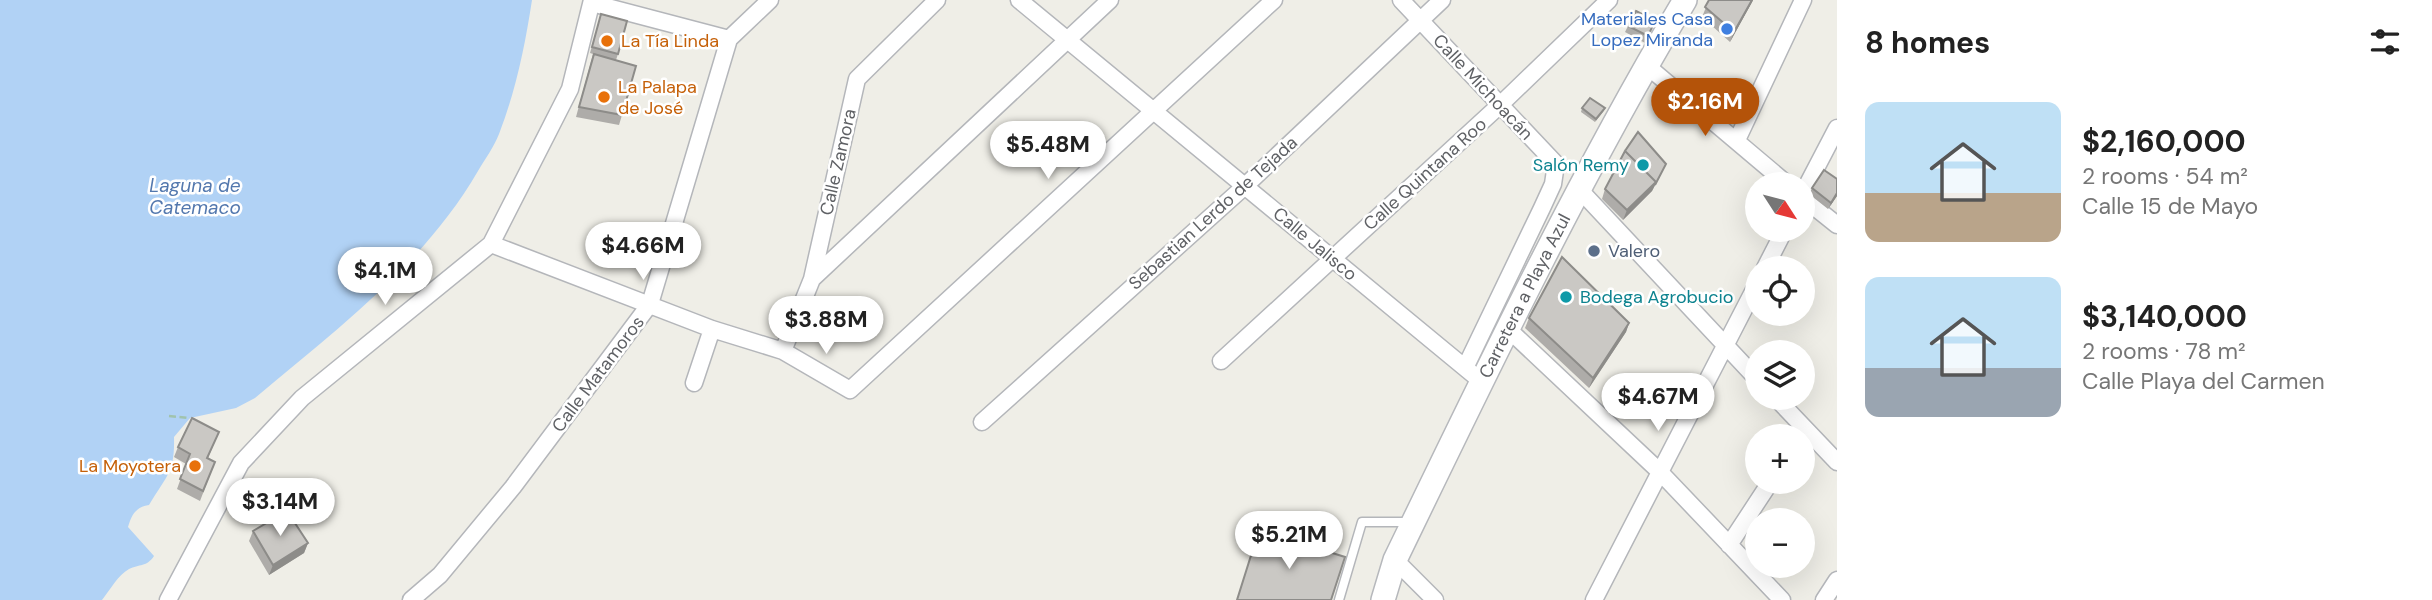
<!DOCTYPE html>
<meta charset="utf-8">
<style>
:root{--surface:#fff;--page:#f6f6f6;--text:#222;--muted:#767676;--accent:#b45309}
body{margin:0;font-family:"DM Sans",sans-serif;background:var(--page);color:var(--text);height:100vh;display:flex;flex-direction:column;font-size:26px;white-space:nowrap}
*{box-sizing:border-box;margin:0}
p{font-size:23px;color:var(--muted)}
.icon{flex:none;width:38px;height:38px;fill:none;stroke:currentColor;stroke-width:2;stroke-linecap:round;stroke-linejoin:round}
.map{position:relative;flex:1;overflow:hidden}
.sheet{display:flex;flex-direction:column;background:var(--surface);width:595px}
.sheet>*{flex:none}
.needle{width:46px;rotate:126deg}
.fabs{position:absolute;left:1745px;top:172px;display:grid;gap:14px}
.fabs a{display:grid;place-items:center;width:70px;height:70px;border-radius:50%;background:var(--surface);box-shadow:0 7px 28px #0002;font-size:35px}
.price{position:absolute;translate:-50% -60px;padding:0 16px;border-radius:24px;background:#fff;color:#222;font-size:23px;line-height:46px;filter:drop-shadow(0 2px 4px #0008)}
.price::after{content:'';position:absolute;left:50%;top:42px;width:21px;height:16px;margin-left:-10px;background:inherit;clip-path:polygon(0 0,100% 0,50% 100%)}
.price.active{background:var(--accent);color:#fff}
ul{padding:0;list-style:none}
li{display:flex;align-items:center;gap:21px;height:175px;padding:0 28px}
li span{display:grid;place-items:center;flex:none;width:196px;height:140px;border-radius:14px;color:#555}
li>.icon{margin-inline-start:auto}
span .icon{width:84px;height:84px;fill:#fffc;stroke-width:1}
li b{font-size:30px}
h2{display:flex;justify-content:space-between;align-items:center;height:84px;padding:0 28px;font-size:30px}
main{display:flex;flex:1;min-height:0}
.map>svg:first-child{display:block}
.water{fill:#b1d2f5}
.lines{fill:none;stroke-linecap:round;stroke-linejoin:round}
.lane-casing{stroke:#b4b6ba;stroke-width:11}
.street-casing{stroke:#b4b6ba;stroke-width:19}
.secondary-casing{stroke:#b6b8bc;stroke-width:26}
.path{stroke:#a1c3ad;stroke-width:2.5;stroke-dasharray:7 3.5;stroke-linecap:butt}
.lane{stroke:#fff;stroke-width:8}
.street{stroke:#fff;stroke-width:16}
.secondary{stroke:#fff;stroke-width:23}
.wall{fill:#aeaca9}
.shaded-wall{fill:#8d8c89}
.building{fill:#cac8c4;stroke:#8d8c89;stroke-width:2}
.shop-dot{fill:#3f7fe0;stroke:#fff;stroke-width:2.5}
.food-dot{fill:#e8710a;stroke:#fff;stroke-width:2.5}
.culture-dot{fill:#0f9aa8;stroke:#fff;stroke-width:2.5}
.service-dot{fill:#5c6f8a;stroke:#fff;stroke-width:2.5}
.labels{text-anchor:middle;stroke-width:5;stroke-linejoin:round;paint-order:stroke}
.shop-label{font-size:18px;fill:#366cbe;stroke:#fff;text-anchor:end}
.food-label{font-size:18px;fill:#c56008;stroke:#fff;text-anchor:start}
.street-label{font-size:18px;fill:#5f6165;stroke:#fff}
.culture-label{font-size:18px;fill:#0d838f;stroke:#fff;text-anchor:end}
.service-label{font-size:18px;fill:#4e5e75;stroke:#fff;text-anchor:start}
.water-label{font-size:19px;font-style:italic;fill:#5378ae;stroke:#fff}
</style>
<main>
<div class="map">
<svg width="1837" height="600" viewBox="0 0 1837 600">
<rect width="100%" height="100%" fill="#efeee7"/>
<!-- water -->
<path class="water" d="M 0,0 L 532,0 C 525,46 516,90 499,134 C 494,147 485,159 478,171 C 424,264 336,330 255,398 L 236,408 L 190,418 L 174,437 C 175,473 166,476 149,505 C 136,507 132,514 128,527 L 154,556 C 147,567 139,564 129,569 C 118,575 110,590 102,600 L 0,600 Z"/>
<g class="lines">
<!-- lane casing -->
<g class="lane-casing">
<path id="lane" d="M 1339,600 L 1362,522 L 1410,522"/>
</g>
<!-- street casing -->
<g class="street-casing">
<path id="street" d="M 1019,0 L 1481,381
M 1401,0 L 1556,164 L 1553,184 L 1542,208 L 1465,368
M 592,3 L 729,39
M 1646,65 L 1787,184
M 1737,140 L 1803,0
M 1578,188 L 1757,379
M 1802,195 L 1837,128
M 1802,197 L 1837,225
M 491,244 L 712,329 L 783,351 L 850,390 L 1274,0
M 1765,268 L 1785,229
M 812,279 L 1110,0
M 1507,328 L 1659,471 L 1782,600
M 783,351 L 812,279 L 857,79 L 937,0
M 1221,361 L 1501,104 L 1609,0
M 694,383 L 712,329
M 1775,397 L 1837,462
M 982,422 L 1245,186 L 1442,0
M 1729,545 L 1771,481
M 1395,560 L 1435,600
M 168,600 L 241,463 L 302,398 L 491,244 L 570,89 L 592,0
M 411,600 L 440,575 L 513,487 L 650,304 L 729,39 L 770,0
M 1594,600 L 1757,284
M 1824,600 L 1837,580"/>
</g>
<!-- secondary casing -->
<g class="secondary-casing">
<g id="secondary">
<path id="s1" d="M 1383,600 L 1395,560 C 1487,370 1577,181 1685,0"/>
</g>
</g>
<!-- path -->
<path class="path" d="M 169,416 L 190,418"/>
<!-- lane -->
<use href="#lane" class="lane"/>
<!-- street -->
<use href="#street" class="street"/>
<!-- secondary -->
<use href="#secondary" class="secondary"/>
</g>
<!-- wall -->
<path class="wall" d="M 1709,0 L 1753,0 L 1730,42 L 1702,17 Z
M 601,14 L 618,54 L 616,60 L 622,115 L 619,125 L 576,117 L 593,54 L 590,53 Z
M 1655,21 L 1645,43 L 1625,32 L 1628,26 Z
M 1582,108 L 1605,108 L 1603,112 L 1595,122 L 1581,112 Z
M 1666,164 L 1652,191 L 1623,220 L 1602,199 L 1605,189 Z
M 1812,188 L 1837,196 L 1828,209 L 1809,194 Z
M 1529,318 L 1629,323 L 1626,332 L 1589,388 L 1525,328 Z
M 219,432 L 208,458 L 215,462 L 200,501 L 177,489 L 186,464 L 174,457 L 178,447 Z
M 253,531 L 308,543 L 304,553 L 269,575 L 249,541 Z"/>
<!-- shaded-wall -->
<path class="shaded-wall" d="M 1752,0 L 1753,0 L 1751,4 L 1730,42 L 1734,32 Z
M 1666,164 L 1652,191 L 1623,220 L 1627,210 Z
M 1837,193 L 1837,196 L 1828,209 L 1831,203 Z
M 1629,323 L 1626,332 L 1589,388 L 1593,378 Z
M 308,543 L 304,553 L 269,575 L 273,565 Z"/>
<!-- building -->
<path class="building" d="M 1709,0 L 1752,0 L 1734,32 L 1705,7 Z
M 1636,11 L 1655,21 L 1648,36 L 1628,26 Z
M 601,14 L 627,21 L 618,54 L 592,47 Z
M 594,54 L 636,66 L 622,115 L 579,107 Z
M 1590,98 L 1605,108 L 1596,119 L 1582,108 Z
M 1638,132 L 1666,164 L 1655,185 L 1656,182 L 1625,151 Z
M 1625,151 L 1656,182 L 1627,210 L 1605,189 Z
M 1824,170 L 1837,179 L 1837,193 L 1831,203 L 1812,188 Z
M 1562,257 L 1629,323 L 1593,378 L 1529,318 Z
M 192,418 L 219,432 L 207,458 L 215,462 L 203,491 L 180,479 L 190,454 L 178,447 Z
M 287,511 L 308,543 L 273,565 L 253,531 Z
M 1259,530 L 1345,557 L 1331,600 L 1237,600 Z"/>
<!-- markers -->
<circle class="shop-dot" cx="1727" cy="29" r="7"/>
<g class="food-dot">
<circle cx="607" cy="41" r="7"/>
<circle cx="604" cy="97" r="7"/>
<circle cx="195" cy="466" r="7"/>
</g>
<g class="culture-dot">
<circle cx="1643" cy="165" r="7"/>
<circle cx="1566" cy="297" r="7"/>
</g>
<circle class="service-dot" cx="1594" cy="251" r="7"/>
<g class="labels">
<!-- shop labels -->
<g class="shop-label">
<text x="1713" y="25">Materiales Casa<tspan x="1713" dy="21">Lopez Miranda</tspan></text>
</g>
<!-- food labels -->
<g class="food-label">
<text x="621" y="47">La Tía Linda</text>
<text x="618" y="93">La Palapa<tspan x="618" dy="21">de José</tspan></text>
<text x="181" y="472" text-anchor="end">La Moyotera</text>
</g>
<!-- street labels -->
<g class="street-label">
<text transform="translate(1483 87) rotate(47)" y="6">Calle Michoacán</text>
<text transform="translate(838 162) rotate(-77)" y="6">Calle Zamora</text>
<text transform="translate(1425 174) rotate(-42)" y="6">Calle Quintana Roo</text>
<text transform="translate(1213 213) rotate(-42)" y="6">Sebastian Lerdo de Tejada</text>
<text transform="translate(1315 244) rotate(40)" y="6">Calle Jalisco</text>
<text dy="6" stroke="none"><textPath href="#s1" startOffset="336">Carretera a Playa Azul</textPath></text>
<text transform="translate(598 374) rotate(-53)" y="6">Calle Matamoros</text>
</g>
<!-- culture labels -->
<g class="culture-label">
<text x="1629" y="171">Salón Remy</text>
<text x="1580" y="303" text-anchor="start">Bodega Agrobucio</text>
</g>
<!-- service labels -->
<g class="service-label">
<text x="1608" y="257">Valero</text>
</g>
<!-- water labels -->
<g class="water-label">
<text x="195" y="192">Laguna de<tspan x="195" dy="22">Catemaco</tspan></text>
</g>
</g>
</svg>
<div class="fabs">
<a><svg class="needle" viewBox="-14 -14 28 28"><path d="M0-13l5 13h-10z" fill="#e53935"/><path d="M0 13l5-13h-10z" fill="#767676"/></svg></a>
<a><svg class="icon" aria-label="locate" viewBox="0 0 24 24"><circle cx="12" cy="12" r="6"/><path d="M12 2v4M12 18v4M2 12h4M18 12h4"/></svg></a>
<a><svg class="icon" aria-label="layers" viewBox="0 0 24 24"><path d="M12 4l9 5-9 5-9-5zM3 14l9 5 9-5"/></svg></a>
<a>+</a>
<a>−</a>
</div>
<b class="price active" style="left:1705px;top:138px">$2.16M</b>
<b class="price" style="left:1048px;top:181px">$5.48M</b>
<b class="price" style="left:643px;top:282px">$4.66M</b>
<b class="price" style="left:385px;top:307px">$4.1M</b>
<b class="price" style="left:826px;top:356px">$3.88M</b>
<b class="price" style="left:1658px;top:433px">$4.67M</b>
<b class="price" style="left:280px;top:538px">$3.14M</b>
<b class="price" style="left:1289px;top:571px">$5.21M</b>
</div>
<section class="sheet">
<h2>8 homes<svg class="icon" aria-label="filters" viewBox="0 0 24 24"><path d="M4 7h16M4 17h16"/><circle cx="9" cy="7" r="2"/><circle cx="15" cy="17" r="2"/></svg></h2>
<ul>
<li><span style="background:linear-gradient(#bfe0f5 65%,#b9a48a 0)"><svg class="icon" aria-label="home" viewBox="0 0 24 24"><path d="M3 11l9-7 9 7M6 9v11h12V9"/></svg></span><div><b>$2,160,000</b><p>2 rooms · 54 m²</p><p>Calle 15 de Mayo</p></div></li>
<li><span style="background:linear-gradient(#bfe0f5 65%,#9aa5b1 0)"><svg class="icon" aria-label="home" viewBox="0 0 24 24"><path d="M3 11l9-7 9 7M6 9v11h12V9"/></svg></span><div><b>$3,140,000</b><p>2 rooms · 78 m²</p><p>Calle Playa del Carmen</p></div></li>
</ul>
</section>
</main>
